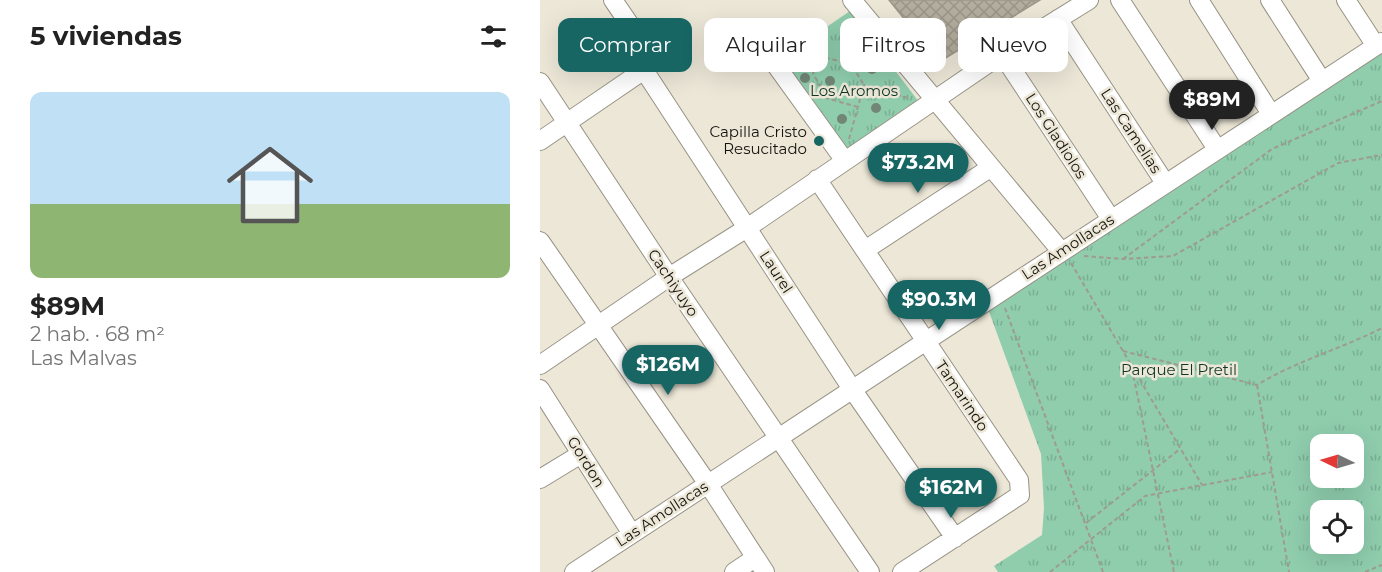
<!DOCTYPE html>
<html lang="es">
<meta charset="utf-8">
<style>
:root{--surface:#fff;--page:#f2f2f2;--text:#222;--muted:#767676;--line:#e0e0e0;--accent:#176664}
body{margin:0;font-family:Montserrat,sans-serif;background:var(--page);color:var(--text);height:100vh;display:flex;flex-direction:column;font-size:22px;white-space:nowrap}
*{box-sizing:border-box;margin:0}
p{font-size:20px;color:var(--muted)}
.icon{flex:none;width:33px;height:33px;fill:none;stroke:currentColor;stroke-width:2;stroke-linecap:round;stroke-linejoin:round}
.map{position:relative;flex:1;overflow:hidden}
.panel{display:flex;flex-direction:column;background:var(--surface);width:540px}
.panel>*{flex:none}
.hud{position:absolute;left:18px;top:18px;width:570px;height:54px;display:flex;gap:12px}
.needle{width:39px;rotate:275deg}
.controls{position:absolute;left:770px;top:434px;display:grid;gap:12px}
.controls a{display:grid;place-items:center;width:54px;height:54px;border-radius:12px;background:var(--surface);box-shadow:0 6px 24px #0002;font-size:30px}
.price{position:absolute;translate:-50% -51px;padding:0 14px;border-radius:21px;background:var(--accent);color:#fff;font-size:20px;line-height:39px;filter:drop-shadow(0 2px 3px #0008)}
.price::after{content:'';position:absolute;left:50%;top:36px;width:18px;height:14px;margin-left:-9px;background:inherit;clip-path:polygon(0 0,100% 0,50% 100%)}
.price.active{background:#222;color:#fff}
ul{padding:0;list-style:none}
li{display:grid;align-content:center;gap:12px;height:318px;padding:0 30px}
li+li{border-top:2px solid var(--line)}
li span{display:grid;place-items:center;height:186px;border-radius:12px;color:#555}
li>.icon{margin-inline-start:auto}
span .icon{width:108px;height:108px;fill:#fffc;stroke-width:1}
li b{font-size:26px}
h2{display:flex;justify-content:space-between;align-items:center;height:72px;padding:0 30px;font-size:26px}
.chip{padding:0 21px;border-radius:12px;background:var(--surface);box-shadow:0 6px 24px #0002;font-size:21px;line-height:54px}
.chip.active{background:var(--accent);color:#fff}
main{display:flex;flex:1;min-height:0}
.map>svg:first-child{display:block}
.park{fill:url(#park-tufts);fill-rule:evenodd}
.building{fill:url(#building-cross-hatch);stroke:#9d9889;stroke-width:1.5}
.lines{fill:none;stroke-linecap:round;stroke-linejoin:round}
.minor-casing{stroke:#979284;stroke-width:20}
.path{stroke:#9e9b8f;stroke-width:2;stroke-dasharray:4.5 3;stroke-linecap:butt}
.minor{stroke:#fff;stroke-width:18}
.tree{fill:#728676}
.poi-dot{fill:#176664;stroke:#ece7d7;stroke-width:2}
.labels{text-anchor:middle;stroke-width:5;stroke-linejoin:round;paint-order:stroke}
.park-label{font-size:15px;fill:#0f3726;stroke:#ece7d7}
.street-label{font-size:15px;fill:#15130e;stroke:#ece7d7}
.poi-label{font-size:15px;fill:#15130e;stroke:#ece7d7;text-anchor:end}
</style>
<main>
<section class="panel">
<h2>5 viviendas<svg class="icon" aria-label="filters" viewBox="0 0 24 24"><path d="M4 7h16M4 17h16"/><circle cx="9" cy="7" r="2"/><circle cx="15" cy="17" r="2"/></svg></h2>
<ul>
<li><span style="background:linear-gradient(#bfe0f5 60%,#8fb573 0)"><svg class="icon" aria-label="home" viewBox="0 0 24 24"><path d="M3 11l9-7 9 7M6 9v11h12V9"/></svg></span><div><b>$89M</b><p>2 hab. · 68 m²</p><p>Las Malvas</p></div></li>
</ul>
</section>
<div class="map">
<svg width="842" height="572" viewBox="0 0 842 572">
<defs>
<pattern id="park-tufts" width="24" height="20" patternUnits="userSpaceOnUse" patternTransform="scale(1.5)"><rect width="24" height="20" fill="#8fcdad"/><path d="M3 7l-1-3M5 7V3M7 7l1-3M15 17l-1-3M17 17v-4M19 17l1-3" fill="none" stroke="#7aaf94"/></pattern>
<pattern id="building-cross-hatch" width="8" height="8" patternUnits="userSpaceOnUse" patternTransform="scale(1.5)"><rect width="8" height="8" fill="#b4ae9f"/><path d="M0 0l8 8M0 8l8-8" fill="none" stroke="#9a9588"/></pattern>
</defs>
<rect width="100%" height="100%" fill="#ece7d7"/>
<!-- park -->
<path class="park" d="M 310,11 L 379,102 L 304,156 L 237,61 Z
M 842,48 L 842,572 L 458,572 L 454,566 L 502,535 L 504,508 L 501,454 L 447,306 ZM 780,444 L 813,444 L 813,477 L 780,477 ZM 780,510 L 813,510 L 813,543 L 780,543 Z"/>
<!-- building -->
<path class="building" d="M 349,0 L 500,0 L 399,62 Z"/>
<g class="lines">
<!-- minor casing -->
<g class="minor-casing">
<path id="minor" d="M 73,0 L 99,38 L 104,70 L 312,389 L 415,538
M 312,0 L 521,251
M 580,0 L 677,149
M 659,0 L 731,114
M 730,0 L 782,81
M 806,0 L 836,46
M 518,19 L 625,183
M 462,54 L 571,219
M 193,58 L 217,39 L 305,161
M 0,82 L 129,277 L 330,572
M 0,141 L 104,70
M 277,179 L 479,480 L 480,495 L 362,572
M 0,241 L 168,484 L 225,572
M 325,250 L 450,168
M 0,365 L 129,277 L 207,228 L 462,54 L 549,0
M 0,389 L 92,534
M 0,479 L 41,454
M 34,572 L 842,42
M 194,572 L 215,558"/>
</g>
<!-- path -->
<path class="path" d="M 311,64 L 323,40
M 318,107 L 286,98 L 273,73 L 283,57 L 311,64 L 324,85
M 309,139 L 324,85 L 368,98
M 544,256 L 583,259 L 633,256 L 798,163 L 842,155
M 583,259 L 732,149 L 842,101
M 531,263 L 662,485
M 465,308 L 563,572
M 583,351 L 717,385 C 756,361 801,349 842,328
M 592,369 L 634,572
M 717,385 L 749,572
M 546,523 L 640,449
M 510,572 L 605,496 L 732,472
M 825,572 L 842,565"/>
<!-- minor -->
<use href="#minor" class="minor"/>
</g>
<!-- trees -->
<g class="tree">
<circle cx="280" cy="53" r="5"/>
<circle cx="332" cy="69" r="5"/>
<circle cx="265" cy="78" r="5"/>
<circle cx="290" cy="81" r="5"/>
<circle cx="336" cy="108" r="5"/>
<circle cx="302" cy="119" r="5"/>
</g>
<!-- markers -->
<circle class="poi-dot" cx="279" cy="141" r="6"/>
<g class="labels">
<!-- park labels -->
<g class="park-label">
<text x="314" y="96">Los Aromos</text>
<text x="639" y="375">Parque El Pretil</text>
</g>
<!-- street labels -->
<g class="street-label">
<text transform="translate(591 131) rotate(57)" y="5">Las Camelias</text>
<text transform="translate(516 136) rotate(57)" y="5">Los Gladiolos</text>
<text transform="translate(528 247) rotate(-33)" y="5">Las Amollacas</text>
<text transform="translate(236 272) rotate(57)" y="5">Laurel</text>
<text transform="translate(133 283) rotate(56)" y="5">Cachiyuyo</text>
<text transform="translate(422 396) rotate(56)" y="5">Tamarindo</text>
<text transform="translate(46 462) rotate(58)" y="5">Gordon</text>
<text transform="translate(122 514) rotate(-33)" y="5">Las Amollacas</text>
</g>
<!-- poi labels -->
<g class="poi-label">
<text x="267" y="137">Capilla Cristo<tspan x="267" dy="17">Resucitado</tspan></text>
</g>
</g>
</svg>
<div class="controls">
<a><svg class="needle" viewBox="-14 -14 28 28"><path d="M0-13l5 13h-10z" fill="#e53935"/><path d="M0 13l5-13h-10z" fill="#767676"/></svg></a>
<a><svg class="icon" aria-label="locate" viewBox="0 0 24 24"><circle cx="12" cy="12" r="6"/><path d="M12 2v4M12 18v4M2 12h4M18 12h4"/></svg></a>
</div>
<b class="price active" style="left:672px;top:131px">$89M</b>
<b class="price" style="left:378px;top:194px">$73.2M</b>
<b class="price" style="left:399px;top:331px">$90.3M</b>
<b class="price" style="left:128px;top:396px">$126M</b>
<b class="price" style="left:411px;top:519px">$162M</b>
<div class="hud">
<a class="chip active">Comprar</a>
<a class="chip">Alquilar</a>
<a class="chip">Filtros</a>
<a class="chip">Nuevo</a>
</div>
</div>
</main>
